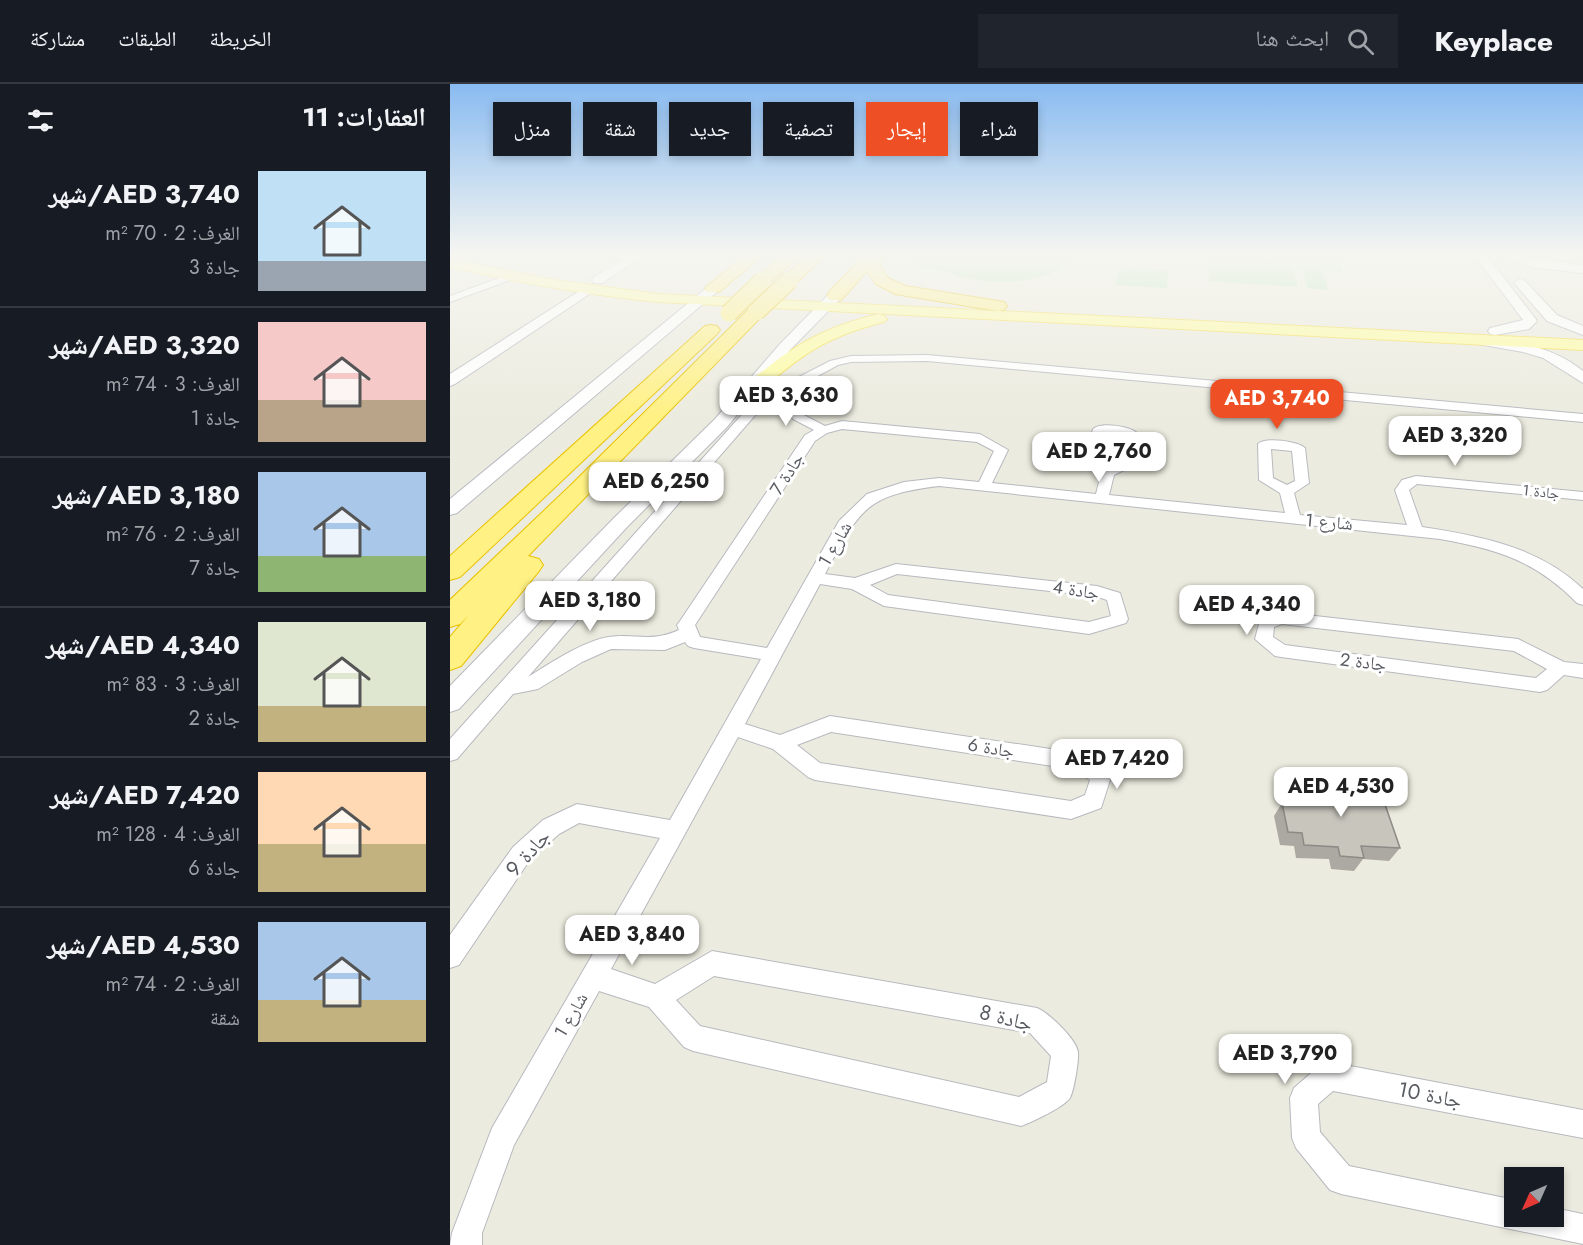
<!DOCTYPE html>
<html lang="ar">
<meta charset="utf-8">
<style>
:root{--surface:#171b24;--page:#20242c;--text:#f1f3f6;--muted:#9ea1a6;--line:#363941;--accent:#ee4f24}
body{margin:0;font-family:Jost,"Noto Naskh Arabic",sans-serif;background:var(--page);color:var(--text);direction:rtl;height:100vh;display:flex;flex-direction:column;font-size:22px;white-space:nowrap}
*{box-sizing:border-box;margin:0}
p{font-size:20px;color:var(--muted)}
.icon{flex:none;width:33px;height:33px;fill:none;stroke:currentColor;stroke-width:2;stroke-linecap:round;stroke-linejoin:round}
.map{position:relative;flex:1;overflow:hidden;direction:ltr}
.details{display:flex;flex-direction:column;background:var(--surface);width:450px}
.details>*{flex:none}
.banner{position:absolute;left:18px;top:18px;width:570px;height:54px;direction:rtl;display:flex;gap:12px}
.needle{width:39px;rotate:225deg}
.fabs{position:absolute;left:1054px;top:1083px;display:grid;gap:12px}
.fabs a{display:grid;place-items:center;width:60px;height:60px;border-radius:0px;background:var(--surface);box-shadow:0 3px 9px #0003;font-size:30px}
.price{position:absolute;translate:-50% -51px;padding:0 14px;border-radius:12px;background:#fff;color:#222;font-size:20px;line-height:39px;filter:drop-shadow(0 2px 3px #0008)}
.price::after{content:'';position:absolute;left:50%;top:36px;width:18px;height:14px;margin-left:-9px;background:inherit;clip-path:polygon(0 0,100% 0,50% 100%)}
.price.selected{background:var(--accent);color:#fff}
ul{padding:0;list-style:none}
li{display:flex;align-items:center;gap:18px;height:150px;padding:0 24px}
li+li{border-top:2px solid var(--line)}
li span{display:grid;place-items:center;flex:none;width:168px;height:120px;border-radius:0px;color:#555}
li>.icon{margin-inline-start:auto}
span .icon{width:72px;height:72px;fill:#fffc;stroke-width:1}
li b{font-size:26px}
h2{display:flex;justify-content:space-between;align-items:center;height:72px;padding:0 24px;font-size:26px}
.pill{padding:0 21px;border-radius:0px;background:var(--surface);box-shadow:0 3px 9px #0003;font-size:21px;line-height:54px}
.pill.selected{background:var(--accent);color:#fff}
header{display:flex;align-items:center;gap:36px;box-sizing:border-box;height:84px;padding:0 30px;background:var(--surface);border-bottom:2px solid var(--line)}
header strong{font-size:28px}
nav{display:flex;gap:33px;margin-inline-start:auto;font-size:21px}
.search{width:420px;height:54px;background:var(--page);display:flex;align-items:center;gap:15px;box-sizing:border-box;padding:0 21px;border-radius:0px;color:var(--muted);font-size:22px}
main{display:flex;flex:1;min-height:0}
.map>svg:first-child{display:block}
.green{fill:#bae5c0}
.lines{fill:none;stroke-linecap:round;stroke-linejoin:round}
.street-casing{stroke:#b7b9bf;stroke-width:2}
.secondary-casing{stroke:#b8bbc2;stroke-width:2}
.primary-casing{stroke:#f5dd4f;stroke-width:2}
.highway-casing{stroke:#ebc200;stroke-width:2}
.street{fill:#fff;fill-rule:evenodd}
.secondary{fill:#fff;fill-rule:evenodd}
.primary{fill:#fffda1;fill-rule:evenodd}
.highway{fill:#fff183;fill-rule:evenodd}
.highway-bridge-casing{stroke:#ebc200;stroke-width:19;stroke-linecap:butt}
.highway-bridge{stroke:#fff183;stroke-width:17}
.wall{fill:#aba9a2}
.building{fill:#c7c5bc;stroke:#8b8a84;stroke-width:1.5}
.labels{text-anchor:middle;stroke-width:6;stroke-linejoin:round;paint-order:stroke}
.far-street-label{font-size:15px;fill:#585b61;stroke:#fff}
.street-label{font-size:18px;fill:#585b61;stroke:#fff}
.near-street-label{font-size:21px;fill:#585b61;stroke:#fff}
</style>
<header>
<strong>Keyplace</strong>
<div class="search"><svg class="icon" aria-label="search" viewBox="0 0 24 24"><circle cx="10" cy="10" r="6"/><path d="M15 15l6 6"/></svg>ابحث هنا</div>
<nav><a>الخريطة</a><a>الطبقات</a><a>مشاركة</a></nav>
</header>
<main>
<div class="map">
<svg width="1133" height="1161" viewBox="0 0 1133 1161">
<rect width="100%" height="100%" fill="#ecebdf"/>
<!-- green -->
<path class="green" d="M 460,172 L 626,172 C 603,200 549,201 515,194 C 501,191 488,183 474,186 L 463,179 Z
M 758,172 L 840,172 L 848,203 L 759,197 Z
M 843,172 L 888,172 L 893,188 L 873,187 L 878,206 L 857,204 L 853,186 L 846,185 Z
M 669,183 L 718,186 L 717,204 L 666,201 Z"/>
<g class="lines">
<!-- street casing -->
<g class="street-casing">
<path id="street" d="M 163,172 L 176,172 L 185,176 L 181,179 Z
M 60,190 L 65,193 L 63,195 L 0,218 L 0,212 Z
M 477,271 L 1133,330 L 1133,338 L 477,277 L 401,278 L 388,281 L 340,307 L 352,330 L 375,342 L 392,337 L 530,350 L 558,366 L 542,399 L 646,410 L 651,390 L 634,379 L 643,345 C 651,338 679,342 687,349 L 682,382 L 664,391 L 659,411 L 835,429 L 830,409 L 809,396 L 808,360 C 815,353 847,357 855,364 L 859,399 L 844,409 L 850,431 L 957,441 L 945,406 L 952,396 L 966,392 L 1133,408 L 1133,416 L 967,400 L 959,406 L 972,443 C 1031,452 1089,463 1133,505 L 1133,521 L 1127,519 C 1086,477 1047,465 990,455 L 489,402 C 414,411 409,427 375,490 L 405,494 L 446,480 L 647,502 L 670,509 L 678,535 L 676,539 L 639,550 L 434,522 L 402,505 L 370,500 L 295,640 L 330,651 L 380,632 L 627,669 L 658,687 L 661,693 L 651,724 L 621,735 L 365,696 L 358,693 L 323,665 L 288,653 L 161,885 L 205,900 L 262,867 L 587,924 C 599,929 626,955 628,968 C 629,976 624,1007 620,1014 C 614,1023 582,1038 571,1042 L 243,967 L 234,963 L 199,923 L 149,907 L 64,1061 L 32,1149 L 32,1161 L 0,1161 L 2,1149 L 42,1044 L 210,754 L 129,739 L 109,750 L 79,777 L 9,881 L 0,884 L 0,851 L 63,763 L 93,736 L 127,720 L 220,736 L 311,575 L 244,564 L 238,562 L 235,558 L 215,566 L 161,565 L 132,578 L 88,605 L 63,610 L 7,675 L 0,677 L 0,655 L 306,315 L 380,277 L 401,272 ZM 331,312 L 343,335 L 364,346 L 355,351 L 230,537 L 227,541 L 229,546 C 200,559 186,549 159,553 C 135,556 99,580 78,593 L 314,321 ZM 392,345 L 527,358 L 544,367 L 529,398 L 489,394 L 454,398 L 417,410 L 389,437 L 317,564 L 250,553 L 245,541 L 365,357 L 377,349 ZM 654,349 L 674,352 L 669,380 L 659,384 L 648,377 ZM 821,365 L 842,367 L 845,397 L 837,401 L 823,394 ZM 447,490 L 645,512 L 657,516 L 661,532 L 639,538 L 438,511 L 420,501 ZM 381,648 L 622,685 L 640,696 L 635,711 L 621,717 L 370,679 L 347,661 ZM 264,892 L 580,949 L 601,972 L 597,998 L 569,1013 L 250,942 L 226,916 Z
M 830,528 L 1068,555 L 1114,578 L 1133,580 L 1133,594 L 1114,591 L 1097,606 L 1090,608 L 831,573 L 825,572 L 805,555 L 810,536 ZM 832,540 L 1064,567 L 1097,585 L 1086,594 L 835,561 L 823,553 L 824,543 Z
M 879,978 L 1133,1026 L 1133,1054 L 883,1007 L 868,1020 L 870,1048 L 899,1082 L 1065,1116 L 1065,1132 L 1104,1132 L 1104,1124 L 1133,1130 L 1133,1160 L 891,1110 L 880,1106 L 846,1064 L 842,1054 L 840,1014 L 844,1004 L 869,982 Z"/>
</g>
<!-- secondary casing -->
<g class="secondary-casing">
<path id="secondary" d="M 179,172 L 193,172 L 152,199 L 144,199 L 142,196 L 144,193 Z
M 1025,172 L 1037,172 L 1085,234 L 1087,237 L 1079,245 L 1045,251 L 1040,250 L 1038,247 L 1040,244 L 1073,236 Z
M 1051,172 L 1069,172 L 1133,181 L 1133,189 L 1082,183 Z
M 1070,195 L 1074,196 L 1107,231 L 1133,242 L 1133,251 L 1097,237 L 1064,199 Z
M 263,201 L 269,205 L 267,208 L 7,429 L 0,431 L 0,415 L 259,202 Z
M 137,202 L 143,206 L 141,209 L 5,300 L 0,302 L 0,290 Z
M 385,208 L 390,209 L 391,212 L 390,215 L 340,266 L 277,343 L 177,443 L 9,625 L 0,628 L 0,602 L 163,435 L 265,335 L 330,260 L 380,209 Z
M 1033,253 C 1069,258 1104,263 1133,287 L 1133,299 L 1093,274 L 1073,268 L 1028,260 L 1026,257 Z"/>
</g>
<!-- primary casing -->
<g class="primary-casing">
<path id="primary" d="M 0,175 L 104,196 L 208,210 L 1133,256 L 1133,266 L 208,218 C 138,211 69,199 0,183 Z
M 429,230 L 434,232 L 437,235 L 434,238 C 375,253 353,270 307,309 L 295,309 L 292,305 C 298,296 309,290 317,284 C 351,256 386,240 429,230 Z"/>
</g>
<!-- highway casing -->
<g class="highway-casing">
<path id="highway" d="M 295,172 L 312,172 L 269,208 L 257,208 L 255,205 L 257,202 Z
M 333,172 L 350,172 L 319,199 L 307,199 L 305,196 L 307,193 Z
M 358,172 L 375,172 L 346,199 L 334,199 L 332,196 L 334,193 Z
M 414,172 L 431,172 L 430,182 L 438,194 L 455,202 L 548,217 L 554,218 L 557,222 L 554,226 L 548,227 L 445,210 L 426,200 L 417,187 L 391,216 L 379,216 L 377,212 L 379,208 Z
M 306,223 L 312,224 L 315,228 L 312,232 L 78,472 L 89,475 L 93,481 L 89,487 L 11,582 L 0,586 L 0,553 L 19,531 L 10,540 L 0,543 L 0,516 L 121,401 L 300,224 Z
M 261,241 L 267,242 L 270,246 L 267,250 L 10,493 L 0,496 L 0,472 L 255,242 Z"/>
</g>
<!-- street -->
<use href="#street" class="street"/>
<!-- secondary -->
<use href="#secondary" class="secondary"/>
<!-- primary -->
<use href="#primary" class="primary"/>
<!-- highway -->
<use href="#highway" class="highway"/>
<!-- highway-bridge casing -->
<g class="highway-bridge-casing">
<path id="highway-bridge" d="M 306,228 L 340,196
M 279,229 L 313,196"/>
</g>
<!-- highway-bridge -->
<use href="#highway-bridge" class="highway-bridge"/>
</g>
<!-- wall -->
<path class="wall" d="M 842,700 L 950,764 L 939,777 L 913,775 L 904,787 L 881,785 L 879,775 L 846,774 L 844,762 L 830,761 L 824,732 L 832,719 L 836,719 L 835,714 Z"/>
<!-- building -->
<path class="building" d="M 842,700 L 929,703 L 950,764 L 911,762 L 914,774 L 890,772 L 888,763 L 854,761 L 852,749 L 838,748 L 832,719 L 847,720 Z"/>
<!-- sky -->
<linearGradient id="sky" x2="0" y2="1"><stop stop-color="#89bbf1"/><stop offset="0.51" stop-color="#f6f6f1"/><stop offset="1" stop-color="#f6f6f1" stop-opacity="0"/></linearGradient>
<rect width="1133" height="334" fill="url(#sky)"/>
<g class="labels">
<!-- far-street labels -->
<g class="far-street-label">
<text transform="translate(1091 408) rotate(6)" y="5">جادة 1</text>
</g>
<!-- street labels -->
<g class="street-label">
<text transform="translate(337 390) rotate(-57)" y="6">جادة 7</text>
<text transform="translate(879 438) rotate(5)" y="6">شارع 1</text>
<text transform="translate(385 460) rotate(-60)" y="6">شارع 1</text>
<text transform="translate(626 506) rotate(9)" y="6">جادة 4</text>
<text transform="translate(913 578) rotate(7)" y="6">جادة 2</text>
<text transform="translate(541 664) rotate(9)" y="6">جادة 6</text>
<text transform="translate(121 931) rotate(-60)" y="6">شارع 1</text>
</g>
<!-- near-street labels -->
<g class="near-street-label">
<text transform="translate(78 769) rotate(-48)" y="7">جادة 9</text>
<text transform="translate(556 934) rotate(14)" y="7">جادة 8</text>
<text transform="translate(980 1011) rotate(11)" y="7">جادة 10</text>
</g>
</g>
</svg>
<div class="fabs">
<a><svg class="needle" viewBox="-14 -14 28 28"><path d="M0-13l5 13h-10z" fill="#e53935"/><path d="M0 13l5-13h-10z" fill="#9ea1a6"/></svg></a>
</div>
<b class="price" style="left:336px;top:343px">AED 3,630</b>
<b class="price selected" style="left:827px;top:346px">AED 3,740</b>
<b class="price" style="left:1005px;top:383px">AED 3,320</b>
<b class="price" style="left:649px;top:399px">AED 2,760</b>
<b class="price" style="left:206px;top:429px">AED 6,250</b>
<b class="price" style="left:140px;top:548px">AED 3,180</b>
<b class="price" style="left:797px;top:552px">AED 4,340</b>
<b class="price" style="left:667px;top:706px">AED 7,420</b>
<b class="price" style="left:891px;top:734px">AED 4,530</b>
<b class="price" style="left:182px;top:882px">AED 3,840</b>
<b class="price" style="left:835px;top:1001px">AED 3,790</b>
<div class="banner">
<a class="pill">شراء</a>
<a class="pill selected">إيجار</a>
<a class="pill">تصفية</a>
<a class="pill">جديد</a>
<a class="pill">شقة</a>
<a class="pill">منزل</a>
</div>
</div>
<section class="details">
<h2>العقارات: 11<svg class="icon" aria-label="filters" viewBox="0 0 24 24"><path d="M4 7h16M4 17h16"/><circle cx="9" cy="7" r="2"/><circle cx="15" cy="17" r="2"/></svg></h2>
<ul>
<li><span style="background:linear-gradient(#bfe0f5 75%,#9aa5b1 0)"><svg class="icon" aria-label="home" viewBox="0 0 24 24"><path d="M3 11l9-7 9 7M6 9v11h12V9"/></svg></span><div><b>AED 3,740/شهر</b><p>الغرف: 2 · 70 m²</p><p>جادة 3</p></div></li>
<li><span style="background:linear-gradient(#f6c9c9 65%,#b9a48a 0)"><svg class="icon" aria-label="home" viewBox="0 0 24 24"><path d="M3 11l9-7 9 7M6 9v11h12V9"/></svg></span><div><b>AED 3,320/شهر</b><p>الغرف: 3 · 74 m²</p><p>جادة 1</p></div></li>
<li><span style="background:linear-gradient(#a9c7e8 70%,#8fb573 0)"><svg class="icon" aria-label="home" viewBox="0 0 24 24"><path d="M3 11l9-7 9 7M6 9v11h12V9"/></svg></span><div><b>AED 3,180/شهر</b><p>الغرف: 2 · 76 m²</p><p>جادة 7</p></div></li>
<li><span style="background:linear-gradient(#dfe7d0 70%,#c2b280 0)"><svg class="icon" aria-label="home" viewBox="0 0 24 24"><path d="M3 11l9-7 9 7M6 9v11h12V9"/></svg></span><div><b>AED 4,340/شهر</b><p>الغرف: 3 · 83 m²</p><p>جادة 2</p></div></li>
<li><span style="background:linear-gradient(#ffd9b3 60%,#c2b280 0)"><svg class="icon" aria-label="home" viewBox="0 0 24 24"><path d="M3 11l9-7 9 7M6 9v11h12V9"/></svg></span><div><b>AED 7,420/شهر</b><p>الغرف: 4 · 128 m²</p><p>جادة 6</p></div></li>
<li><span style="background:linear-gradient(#a9c7e8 65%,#c2b280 0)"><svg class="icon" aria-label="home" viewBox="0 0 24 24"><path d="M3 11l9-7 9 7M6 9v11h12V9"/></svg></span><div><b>AED 4,530/شهر</b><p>الغرف: 2 · 74 m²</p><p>شقة</p></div></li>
</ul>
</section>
</main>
